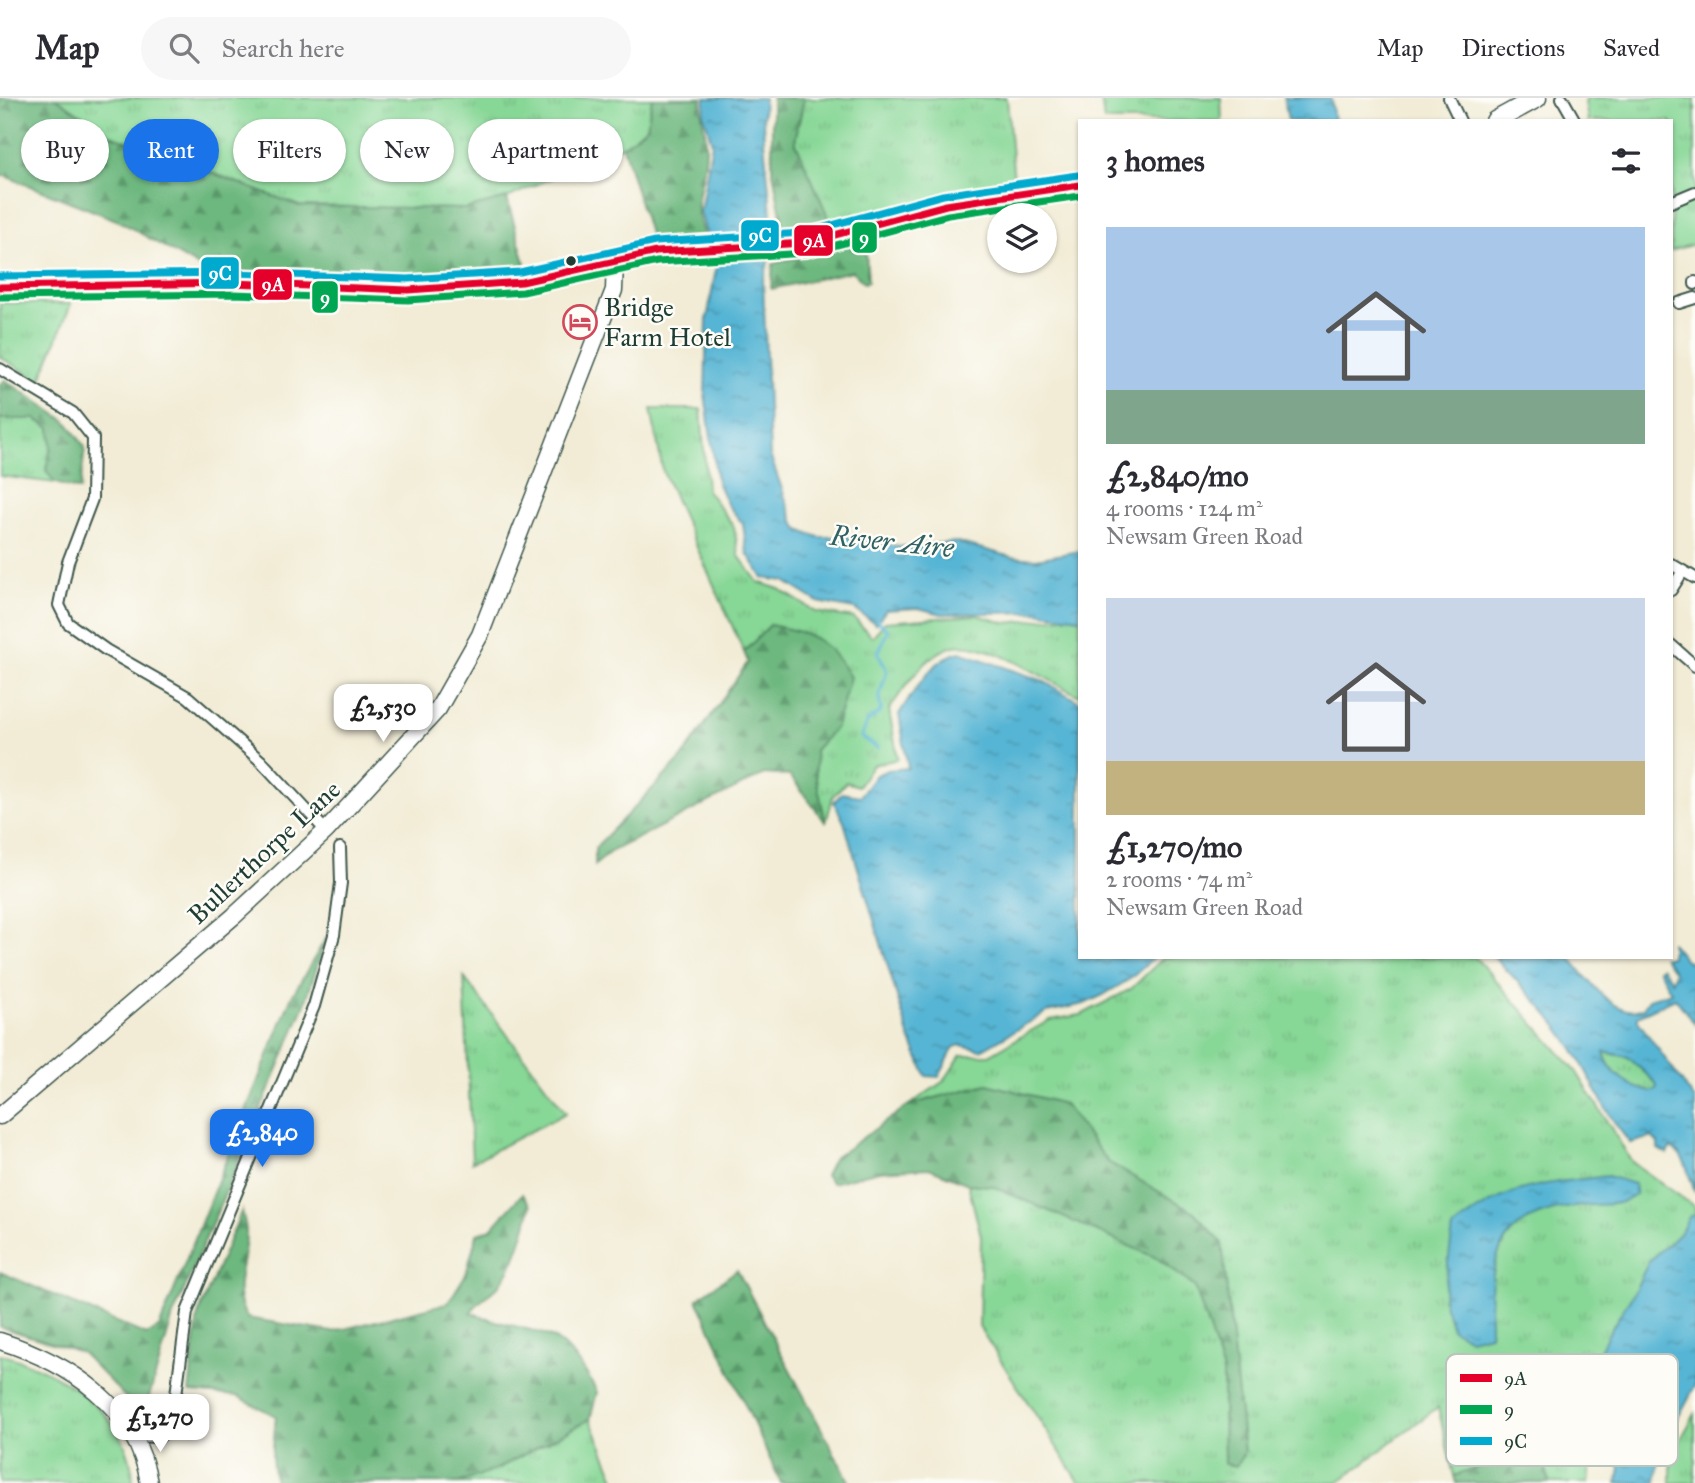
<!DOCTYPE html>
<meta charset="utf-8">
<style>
:root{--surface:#fff;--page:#f7f7f7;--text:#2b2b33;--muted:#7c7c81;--line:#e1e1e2;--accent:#1a73e8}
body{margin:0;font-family:"IM FELL Great Primer",serif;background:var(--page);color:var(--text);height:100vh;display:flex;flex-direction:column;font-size:26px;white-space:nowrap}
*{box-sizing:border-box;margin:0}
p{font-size:23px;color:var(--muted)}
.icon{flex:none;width:38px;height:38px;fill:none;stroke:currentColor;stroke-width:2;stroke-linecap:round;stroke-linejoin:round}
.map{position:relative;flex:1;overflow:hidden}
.sheet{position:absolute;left:1078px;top:21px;width:595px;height:840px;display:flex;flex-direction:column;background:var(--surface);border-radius:0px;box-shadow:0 2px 5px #0004}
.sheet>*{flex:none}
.guide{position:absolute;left:21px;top:21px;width:665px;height:63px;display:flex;gap:14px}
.fabs{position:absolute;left:987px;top:105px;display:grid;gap:14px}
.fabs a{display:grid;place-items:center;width:70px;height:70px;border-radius:50%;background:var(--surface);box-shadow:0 2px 5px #0004;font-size:35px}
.price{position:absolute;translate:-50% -60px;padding:0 16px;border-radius:14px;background:#fff;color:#222;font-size:23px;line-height:46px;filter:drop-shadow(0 2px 4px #0008)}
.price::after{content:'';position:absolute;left:50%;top:42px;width:21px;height:16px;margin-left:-10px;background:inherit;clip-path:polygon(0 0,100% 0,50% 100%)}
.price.current{background:var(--accent);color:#fff}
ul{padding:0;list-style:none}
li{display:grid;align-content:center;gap:14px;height:371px;padding:0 28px}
li span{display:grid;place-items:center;height:217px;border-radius:0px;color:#555}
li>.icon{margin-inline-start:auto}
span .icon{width:126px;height:126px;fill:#fffc;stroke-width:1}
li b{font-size:30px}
h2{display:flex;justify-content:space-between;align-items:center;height:84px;padding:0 28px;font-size:30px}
.chip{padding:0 24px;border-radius:32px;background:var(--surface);box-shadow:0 2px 5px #0004;font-size:24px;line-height:63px}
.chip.current{background:var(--accent);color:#fff}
header{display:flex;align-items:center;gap:42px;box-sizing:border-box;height:98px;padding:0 35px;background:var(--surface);border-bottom:2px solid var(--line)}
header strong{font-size:33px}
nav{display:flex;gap:38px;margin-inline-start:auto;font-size:24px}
.search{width:490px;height:63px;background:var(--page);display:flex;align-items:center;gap:18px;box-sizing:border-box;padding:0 24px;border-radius:38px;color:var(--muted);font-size:26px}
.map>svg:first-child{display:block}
.grass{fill:url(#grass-tufts);stroke:#538a65;stroke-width:2}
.forest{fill:url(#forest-firs);stroke:#467a5a;stroke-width:2}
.water{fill:url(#water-ripples);stroke:#3a7984;stroke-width:2;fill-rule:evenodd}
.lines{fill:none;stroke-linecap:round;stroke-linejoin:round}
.stream{stroke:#56b5d4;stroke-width:3.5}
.street-casing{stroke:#3f574c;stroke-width:14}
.secondary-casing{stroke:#3f574c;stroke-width:19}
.primary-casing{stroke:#3f574c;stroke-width:21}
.street{stroke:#fff;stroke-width:10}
.secondary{stroke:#fff;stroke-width:16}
.primary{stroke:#fff;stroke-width:18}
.bus-1-casing{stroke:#fdfcf7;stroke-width:12}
.bus-2-casing{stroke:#fdfcf7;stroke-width:12}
.bus-3-casing{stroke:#fdfcf7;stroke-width:12}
.bus-1{stroke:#e4002b;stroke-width:7}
.bus-2{stroke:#00a651;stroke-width:7}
.bus-3{stroke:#00a9ce;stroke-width:7}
.bus-dot{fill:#1f3d34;stroke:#fdfcf7;stroke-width:2.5}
.labels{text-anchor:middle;stroke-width:5;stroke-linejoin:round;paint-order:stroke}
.poi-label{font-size:26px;fill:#1f3d34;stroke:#fdfcf7;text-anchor:start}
.street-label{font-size:26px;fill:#1f3d34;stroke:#fdfcf7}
.water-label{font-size:28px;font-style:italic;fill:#306164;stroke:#fdfcf7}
.key{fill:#fdfcf7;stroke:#bac3bc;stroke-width:2}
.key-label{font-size:19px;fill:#1f3d34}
.line-badge{stroke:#fdfcf7;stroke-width:2.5}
.badge-label{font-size:19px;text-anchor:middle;font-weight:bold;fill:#fff}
</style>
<header>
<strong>Map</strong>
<div class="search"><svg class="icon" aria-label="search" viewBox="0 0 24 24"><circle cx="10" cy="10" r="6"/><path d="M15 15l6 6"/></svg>Search here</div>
<nav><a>Map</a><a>Directions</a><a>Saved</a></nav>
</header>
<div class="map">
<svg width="1695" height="1385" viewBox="0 0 1695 1385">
<defs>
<pattern id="grass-tufts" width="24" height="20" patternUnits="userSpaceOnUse" patternTransform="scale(1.75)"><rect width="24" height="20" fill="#87d796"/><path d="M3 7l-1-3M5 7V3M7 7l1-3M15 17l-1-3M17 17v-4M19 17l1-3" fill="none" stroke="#74b982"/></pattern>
<pattern id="forest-firs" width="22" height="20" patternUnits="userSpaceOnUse" patternTransform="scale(1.75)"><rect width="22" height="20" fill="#6db87f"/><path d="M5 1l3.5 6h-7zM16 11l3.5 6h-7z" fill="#599769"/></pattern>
<pattern id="water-ripples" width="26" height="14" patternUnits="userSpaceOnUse" patternTransform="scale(1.75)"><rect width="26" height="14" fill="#56b5d4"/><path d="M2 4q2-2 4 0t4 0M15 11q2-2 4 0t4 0" fill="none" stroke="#4794ad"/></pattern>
</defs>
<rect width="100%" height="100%" fill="#fdfcf7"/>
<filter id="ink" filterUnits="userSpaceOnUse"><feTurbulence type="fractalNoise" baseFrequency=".0143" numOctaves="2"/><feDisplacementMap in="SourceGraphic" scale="14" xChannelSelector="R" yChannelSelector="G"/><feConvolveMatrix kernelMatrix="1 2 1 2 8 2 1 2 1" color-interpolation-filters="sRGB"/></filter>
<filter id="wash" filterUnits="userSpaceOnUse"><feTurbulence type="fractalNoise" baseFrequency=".00686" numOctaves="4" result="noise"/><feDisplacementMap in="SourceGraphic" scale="28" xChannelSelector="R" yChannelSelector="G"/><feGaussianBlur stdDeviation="1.57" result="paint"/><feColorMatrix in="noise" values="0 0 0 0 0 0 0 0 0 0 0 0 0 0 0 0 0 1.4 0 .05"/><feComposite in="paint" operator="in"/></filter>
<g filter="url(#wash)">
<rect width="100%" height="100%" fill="#f2ecd6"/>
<!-- grass -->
<path class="grass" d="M 56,0 L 652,0 L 647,29 L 623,48 L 507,100 L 465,111 L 299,108 L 111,37 Z
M 804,0 L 1007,0 L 1014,84 L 957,95 L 832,128 L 795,43 Z
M 1101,0 L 1221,0 L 1222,23 L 1104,23 Z
M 1587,0 L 1695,0 L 1695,146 L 1671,153 L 1671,23 L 1588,23 L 1585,4 Z
M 0,205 L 71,206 L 40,283 L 0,259 Z
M 651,311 L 701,311 L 707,392 L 734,429 L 739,458 L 758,484 L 779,491 L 816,514 L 854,520 L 872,539 L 885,524 L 977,517 L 1006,525 L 1072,518 L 1080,521 L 1080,598 C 1050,584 986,541 954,548 C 926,555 904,590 889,612 L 898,661 L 873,667 L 858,688 L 846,684 L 833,698 L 826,725 L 816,681 L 815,652 L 836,629 L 770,527 L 744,554 L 663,374 Z
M 0,321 L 35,321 L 50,330 L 51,349 L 46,372 L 55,385 L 0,378 Z
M 1164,859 L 1475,859 L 1576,973 L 1632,1064 L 1695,1109 L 1695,1164 L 1612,1269 L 1594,1335 L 1588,1385 L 1549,1385 L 1541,1347 L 1454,1378 L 1438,1309 L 1337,1385 L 1080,1385 L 979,1229 L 981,1138 L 968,1086 L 992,1088 L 1157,1160 L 1195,1189 L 1223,1274 L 1224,1366 L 1236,1368 L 1244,1354 L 1222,1145 L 1194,1114 L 1108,1064 L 1064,1006 L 987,986 L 909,1007 L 944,983 L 961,957 L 989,957 L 1050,922 L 1081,917 L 1131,891 Z
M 464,879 L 566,1015 L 472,1064 Z
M 1604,954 L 1628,959 L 1656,985 L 1657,991 L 1651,995 C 1630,991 1608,974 1604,954 Z
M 0,1256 C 59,1273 132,1315 133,1385 L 0,1385 Z
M 1695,1316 L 1695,1385 L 1671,1385 L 1671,1358 Z
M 590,1321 L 617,1385 L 458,1385 L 495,1372 Z"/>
<!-- forest -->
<path class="forest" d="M 0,0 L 56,0 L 111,37 L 299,108 L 465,111 L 507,100 L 527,172 L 386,178 L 206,173 L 119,123 L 0,76 Z
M 652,0 L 702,0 C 699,20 707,31 706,49 C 706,88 688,98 705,140 L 652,146 L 623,48 L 647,29 Z
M 772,0 L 804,0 L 795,43 L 832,128 L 785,138 L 772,69 Z
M 879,136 L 866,154 L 868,184 L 864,185 L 852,173 L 771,191 L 773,166 Z
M 5,282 L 66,323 L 85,349 L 80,392 L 55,385 L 46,372 L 51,349 L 50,330 L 35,321 L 0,321 L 0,286 Z
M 770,527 C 815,536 825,540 850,579 L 836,629 L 815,652 L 816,681 L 826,725 L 790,678 L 764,676 L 610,754 L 595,767 L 595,750 L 681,661 L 748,564 L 744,554 Z
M 326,840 L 304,909 L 173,1218 L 146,1309 L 136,1310 L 81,1254 L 0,1229 L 0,1174 L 146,1237 L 159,1230 L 291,900 Z
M 987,986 L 1064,1006 L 1108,1064 L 1194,1114 L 1222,1145 L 1244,1355 L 1236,1368 L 1224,1366 L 1223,1274 L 1195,1189 L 1157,1160 L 992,1088 L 968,1086 L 929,1070 L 879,1073 L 832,1085 L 825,1077 L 833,1061 L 909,1007 Z
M 522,1096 L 531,1107 C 526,1130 515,1169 500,1186 C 491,1196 479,1202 471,1214 C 497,1227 525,1228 551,1239 C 571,1249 587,1275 597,1294 L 590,1321 L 495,1372 L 458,1385 L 275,1385 L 272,1359 L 276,1318 L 237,1298 L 189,1294 L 198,1217 L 242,1112 C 243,1119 246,1127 246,1134 C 246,1166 229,1190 247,1220 L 332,1234 L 448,1205 L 466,1176 L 477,1136 L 491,1131 Z
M 737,1172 L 850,1385 L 781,1385 L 697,1201 Z
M 1541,1347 L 1549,1385 L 1456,1385 L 1454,1378 Z"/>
<!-- water -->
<path class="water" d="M 705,0 L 764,0 C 758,58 784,127 763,182 L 770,357 L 794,425 L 799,432 L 819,439 L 856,439 L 898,449 L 957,444 L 1012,459 L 1036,461 L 1080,453 L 1080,520 L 1036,514 L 942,516 L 918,510 L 886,512 L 876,526 L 854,511 L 818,504 L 784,483 L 763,480 L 747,455 L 743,426 L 727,406 L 717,384 L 705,296 L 707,221 L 716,171 L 700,114 L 712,45 L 704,18 Z
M 1284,0 L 1331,0 L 1334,23 L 1288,23 Z
M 960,554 L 1041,582 L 1080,604 L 1080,859 L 1155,859 L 1130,881 L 1103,897 L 1084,906 L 1047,914 L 981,952 L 961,947 L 954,949 L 939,979 L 926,978 L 909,938 L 844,724 L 834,704 L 842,695 L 860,698 L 876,677 L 888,672 L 908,670 L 899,616 C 914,594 933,559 960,554 Z
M 1671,845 L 1685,862 L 1695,865 L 1695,926 L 1675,900 L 1638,918 L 1638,923 L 1695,1002 L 1695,1095 C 1689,1079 1686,1056 1670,1050 L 1667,1056 L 1658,1051 L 1658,1045 L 1652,1039 L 1630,1045 L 1627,1041 C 1603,1013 1592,980 1572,949 C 1551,916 1521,887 1494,859 L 1569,859 C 1586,877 1615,924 1643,910 L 1649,901 L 1671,894 L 1658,871 L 1661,869 L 1672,883 L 1674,874 L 1664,859 L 1671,859 ZM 1604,954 L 1628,959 L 1656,985 L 1657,991 L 1651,994 C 1632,990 1608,976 1604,954 Z
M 1608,1078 L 1634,1086 L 1636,1096 C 1623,1108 1607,1106 1590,1107 C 1498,1114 1489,1152 1490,1236 L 1470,1241 L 1452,1231 L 1443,1202 L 1453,1130 C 1508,1086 1541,1086 1608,1078 Z
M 1695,1117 L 1695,1288 L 1668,1338 L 1661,1344 L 1656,1385 L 1617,1385 L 1620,1371 L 1614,1353 C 1551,1315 1608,1237 1634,1194 C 1640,1184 1644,1170 1651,1161 C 1659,1152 1676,1141 1682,1132 C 1685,1127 1686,1123 1690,1118 Z"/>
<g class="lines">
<!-- stream -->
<path class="stream" d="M 877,522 L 888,532 L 878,555 L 887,573 L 879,599 L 881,613 L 867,624 L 861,639 L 878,650"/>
</g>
</g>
<g filter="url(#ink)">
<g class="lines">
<!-- street casing -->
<g class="street-casing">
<path id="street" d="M 1449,0 L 1460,23
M 1562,0 L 1575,23
M 1671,104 L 1695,94
M 1695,184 L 1695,186
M 1679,205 L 1695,200
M 0,271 L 73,315 L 93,340 L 92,401 L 68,464 L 59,507 L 68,525 L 106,552 L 188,599 L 261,663 L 326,733
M 1671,466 L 1695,480
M 1671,492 L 1683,473
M 1671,547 L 1695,568
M 133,1338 L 159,1339 L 172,1327 L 187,1214 L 314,908 L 334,837 L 341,785 L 340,750"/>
</g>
<!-- secondary casing -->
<g class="secondary-casing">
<path id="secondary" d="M 0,1018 L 234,818 L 326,733 L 438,611 L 480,537 L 614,192 L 615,163
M 0,1243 C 69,1265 137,1308 149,1385"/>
</g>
<!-- primary casing -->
<g class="primary-casing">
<path id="primary" d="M 1495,23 L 1537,0
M 0,189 L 232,185 L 408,192 L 522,184 L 656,154 L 805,145 L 946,107 L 1080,87"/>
</g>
<!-- street -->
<use href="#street" class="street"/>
<!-- secondary -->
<use href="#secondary" class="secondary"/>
<!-- primary -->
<use href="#primary" class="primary"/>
<!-- bus-1 casing -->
<g class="bus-1-casing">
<path id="bus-1" d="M 0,189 L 232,185 L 408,192 L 522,184 L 656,154 L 805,145 L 946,107 L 1080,87"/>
</g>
<!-- bus-2 casing -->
<g class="bus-2-casing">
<path id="bus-2" d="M 0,199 L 232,196 L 408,202 L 523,194 L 657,164 L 807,155 L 948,117 L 1080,98"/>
</g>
<!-- bus-3 casing -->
<g class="bus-3-casing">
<path id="bus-3" d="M 0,178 L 232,175 L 408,181 L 520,174 L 655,144 L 803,135 L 943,97 L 1078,77"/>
</g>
<!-- bus-1 -->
<use href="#bus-1" class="bus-1"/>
<!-- bus-2 -->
<use href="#bus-2" class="bus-2"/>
<!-- bus-3 -->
<use href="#bus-3" class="bus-3"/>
</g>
</g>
<!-- icons -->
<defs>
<g id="hotel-ring" transform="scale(1.75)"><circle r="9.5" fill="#fdfcf7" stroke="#d1495b" stroke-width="1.5"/><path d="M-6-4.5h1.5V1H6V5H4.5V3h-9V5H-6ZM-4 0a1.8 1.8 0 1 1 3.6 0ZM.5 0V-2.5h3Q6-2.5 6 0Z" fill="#d1495b"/></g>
</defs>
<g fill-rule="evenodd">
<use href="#hotel-ring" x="580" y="224"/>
</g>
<!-- markers -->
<circle class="bus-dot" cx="571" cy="163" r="6"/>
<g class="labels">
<!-- poi labels -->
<g class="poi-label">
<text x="604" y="218">Bridge<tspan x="604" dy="30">Farm Hotel</tspan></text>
</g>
<!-- street labels -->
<g class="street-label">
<text transform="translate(264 754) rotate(-43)" y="9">Bullerthorpe Lane</text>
</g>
<!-- water labels -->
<g class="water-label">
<text transform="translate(892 443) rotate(6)" y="10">River Aire</text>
</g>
</g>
<!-- legend -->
<rect x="1446" y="1256" width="232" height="112" rx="10" class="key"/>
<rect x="1460" y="1276" width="32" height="8" fill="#e4002b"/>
<rect x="1460" y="1307" width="32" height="9" fill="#00a651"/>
<rect x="1460" y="1339" width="32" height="8" fill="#00a9ce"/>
<g class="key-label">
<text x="1504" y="1287">9A</text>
<text x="1504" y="1318">9</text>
<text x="1504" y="1350">9C</text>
</g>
<g class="line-badge">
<rect x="740" y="121" width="40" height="33" rx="7" fill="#00a9ce"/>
<rect x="851" y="123" width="27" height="33" rx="7" fill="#00a651"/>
<rect x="793" y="126" width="41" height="33" rx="7" fill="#e4002b"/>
<rect x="200" y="158" width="40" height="34" rx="7" fill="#00a9ce"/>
<rect x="252" y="170" width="41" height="33" rx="7" fill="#e4002b"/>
<rect x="311" y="182" width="28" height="34" rx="7" fill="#00a651"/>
</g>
<g class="badge-label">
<text x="760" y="144">9C</text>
<text x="864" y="146">9</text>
<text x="814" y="149">9A</text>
<text x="220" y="182">9C</text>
<text x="273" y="193">9A</text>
<text x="325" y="206">9</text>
</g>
</svg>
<div class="fabs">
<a><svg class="icon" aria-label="layers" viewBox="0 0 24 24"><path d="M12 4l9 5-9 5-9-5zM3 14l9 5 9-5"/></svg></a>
</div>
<b class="price" style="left:383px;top:646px">£2,530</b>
<b class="price current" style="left:262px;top:1071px">£2,840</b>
<b class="price" style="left:160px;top:1356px">£1,270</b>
<div class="guide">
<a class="chip">Buy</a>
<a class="chip current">Rent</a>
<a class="chip">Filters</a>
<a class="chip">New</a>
<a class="chip">Apartment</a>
</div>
<section class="sheet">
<h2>3 homes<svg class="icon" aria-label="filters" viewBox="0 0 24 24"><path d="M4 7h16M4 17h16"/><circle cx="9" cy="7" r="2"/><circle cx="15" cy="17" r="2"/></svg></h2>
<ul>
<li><span style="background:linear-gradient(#a9c7e8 75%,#7fa58c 0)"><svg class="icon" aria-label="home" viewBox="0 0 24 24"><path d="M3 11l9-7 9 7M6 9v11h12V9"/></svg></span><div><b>£2,840/mo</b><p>4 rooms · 124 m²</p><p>Newsam Green Road</p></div></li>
<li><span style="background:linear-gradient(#c9d6e8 75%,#c2b280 0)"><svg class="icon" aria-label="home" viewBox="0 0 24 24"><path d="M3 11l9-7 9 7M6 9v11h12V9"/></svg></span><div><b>£1,270/mo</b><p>2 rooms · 74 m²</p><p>Newsam Green Road</p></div></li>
</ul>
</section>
</div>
